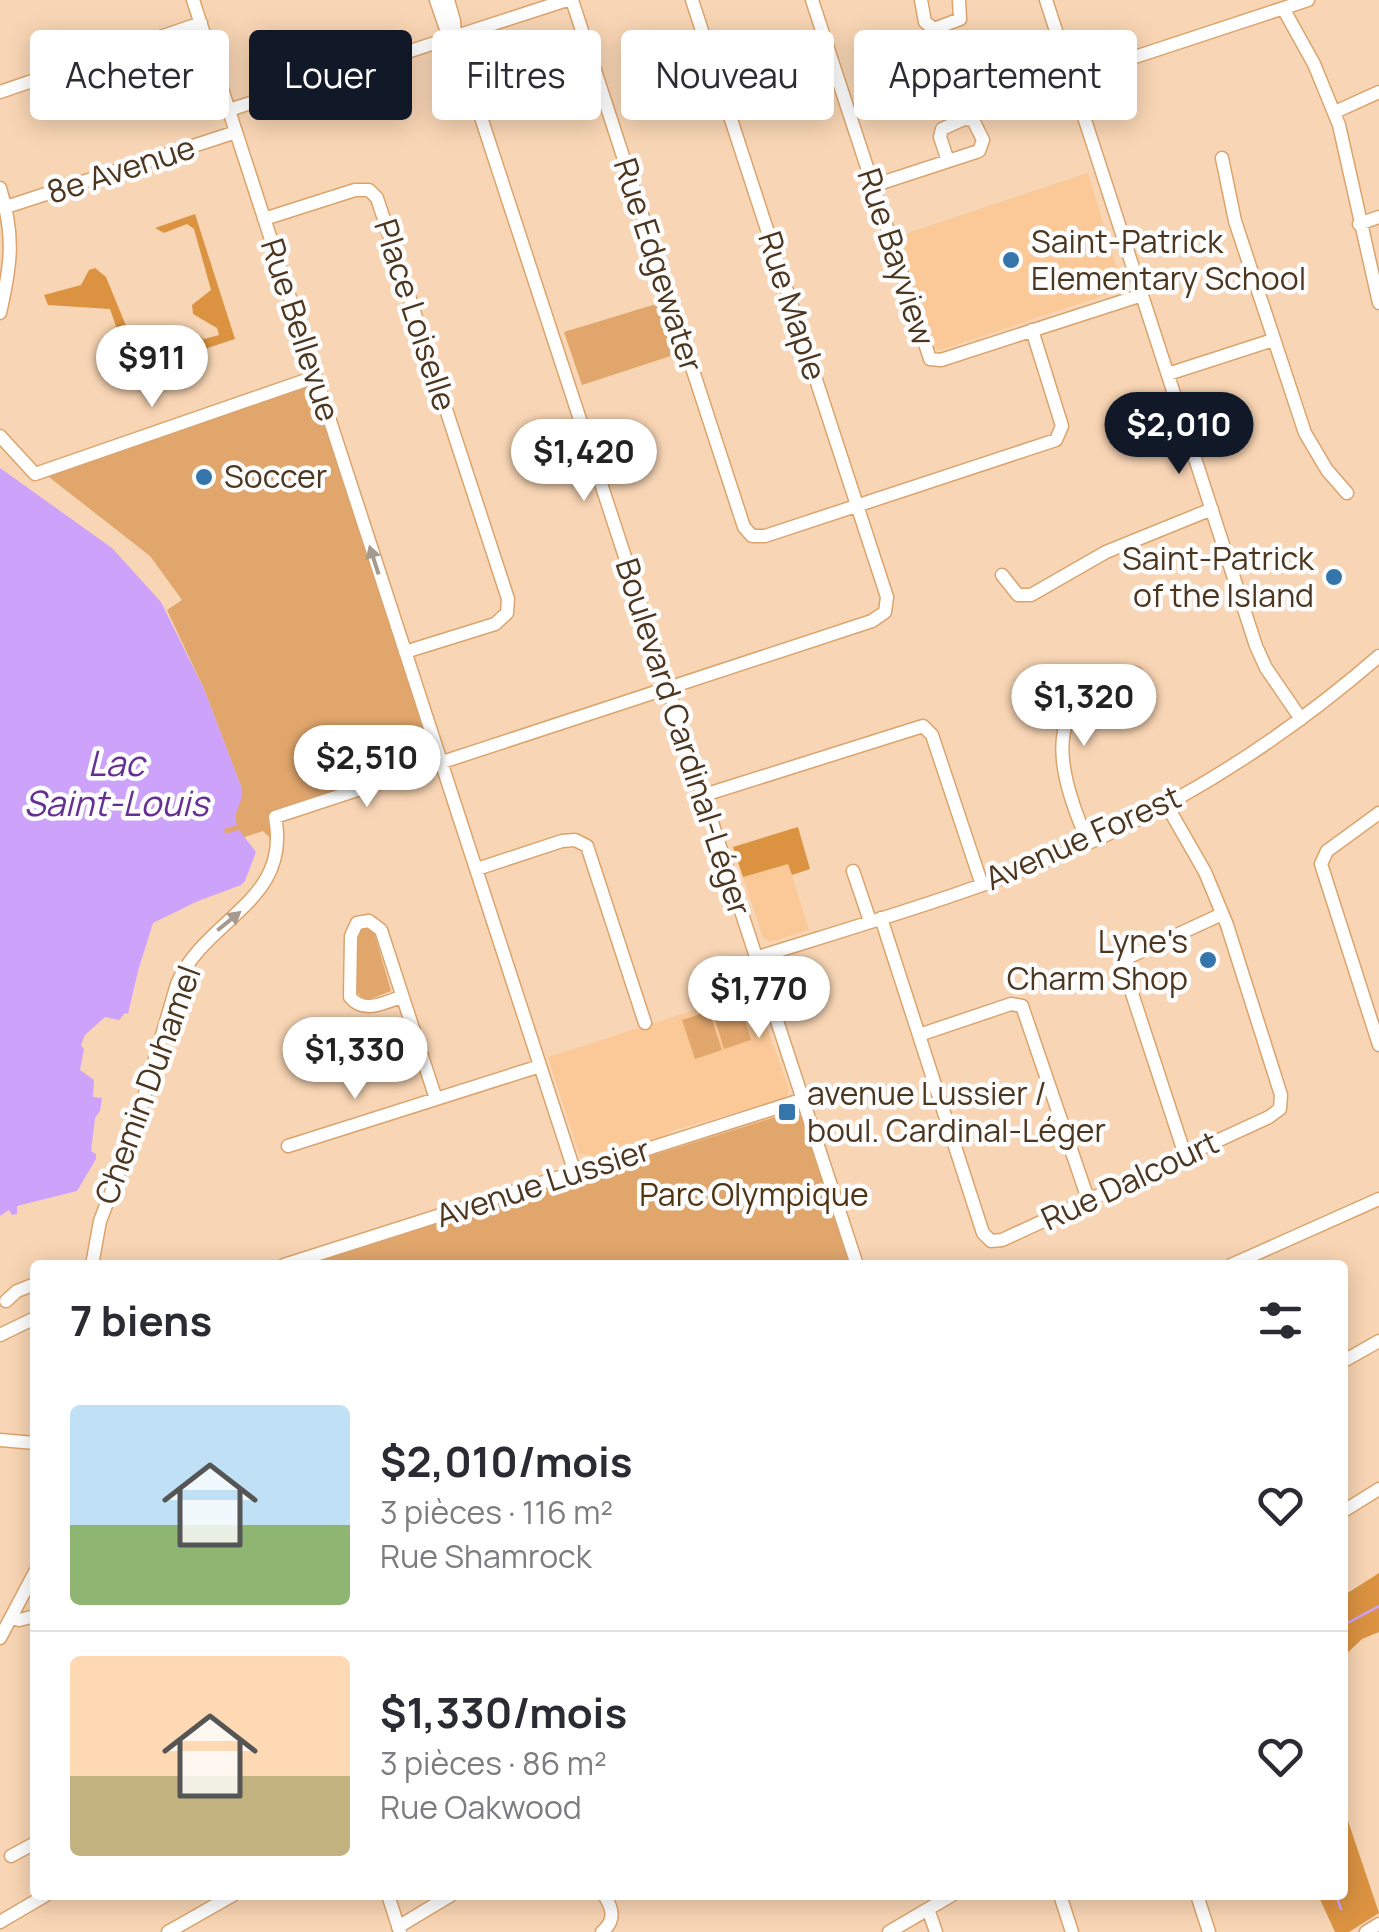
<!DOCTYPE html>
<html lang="fr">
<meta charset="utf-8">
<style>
:root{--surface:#fff;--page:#f2f2f3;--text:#2b2b33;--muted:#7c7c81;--line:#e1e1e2;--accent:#111827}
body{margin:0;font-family:Manrope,sans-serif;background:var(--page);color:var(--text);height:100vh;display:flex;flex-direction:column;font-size:38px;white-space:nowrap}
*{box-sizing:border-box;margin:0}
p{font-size:32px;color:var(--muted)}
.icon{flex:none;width:55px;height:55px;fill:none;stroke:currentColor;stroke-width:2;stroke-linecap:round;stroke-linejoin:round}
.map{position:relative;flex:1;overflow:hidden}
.panel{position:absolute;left:30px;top:1260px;width:1318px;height:640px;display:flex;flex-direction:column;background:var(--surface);border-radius:10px;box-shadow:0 5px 25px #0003}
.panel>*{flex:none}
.hud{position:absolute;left:30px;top:30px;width:1320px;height:90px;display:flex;gap:20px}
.price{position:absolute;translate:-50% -85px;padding:0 22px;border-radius:35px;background:#fff;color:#222;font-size:32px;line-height:65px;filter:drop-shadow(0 2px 5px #0008)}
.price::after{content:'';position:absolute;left:50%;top:60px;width:30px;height:22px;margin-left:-15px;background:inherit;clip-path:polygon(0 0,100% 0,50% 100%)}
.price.selected{background:var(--accent);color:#fff}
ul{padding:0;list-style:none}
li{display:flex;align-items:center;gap:30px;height:250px;padding:0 40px}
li+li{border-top:2px solid var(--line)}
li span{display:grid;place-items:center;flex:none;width:280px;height:200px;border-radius:10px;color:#555}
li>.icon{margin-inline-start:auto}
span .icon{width:120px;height:120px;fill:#fffc;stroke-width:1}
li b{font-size:42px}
h2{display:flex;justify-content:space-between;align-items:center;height:120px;padding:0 40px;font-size:42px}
.tag{padding:0 35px;border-radius:10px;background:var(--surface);box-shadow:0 5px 25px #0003;font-size:35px;line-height:90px}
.tag.selected{background:var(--accent);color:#fff}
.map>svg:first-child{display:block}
.built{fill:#fbc998}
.green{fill:#e0a66c}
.forest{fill:#db9341}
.water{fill:#cda2fb}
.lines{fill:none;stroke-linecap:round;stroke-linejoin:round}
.stream{stroke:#cda2fb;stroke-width:2.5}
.minor-casing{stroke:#dba46d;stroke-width:15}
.minor{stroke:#fff;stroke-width:12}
.oneway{fill:#a69a8f}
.poi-dot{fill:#3476ac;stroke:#fdfdfd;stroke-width:4}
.labels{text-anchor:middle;stroke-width:9;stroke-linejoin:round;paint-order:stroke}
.street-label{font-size:32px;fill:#4d361f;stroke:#fdfdfd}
.poi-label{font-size:32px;fill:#4d361f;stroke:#fdfdfd;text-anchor:start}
.park-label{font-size:32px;fill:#503311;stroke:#fdfdfd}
.water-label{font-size:35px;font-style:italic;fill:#662f93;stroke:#fdfdfd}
</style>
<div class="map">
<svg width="1379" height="1932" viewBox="0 0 1379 1932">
<rect width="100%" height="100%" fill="#f8d5b4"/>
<!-- built -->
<path class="built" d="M 1088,173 L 1123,289 L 941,350 L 935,349 L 899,236 Z
M 788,863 L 809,930 L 770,942 L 763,938 L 743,877 Z
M 753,988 L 789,1089 L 787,1098 L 674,1130 L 653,1144 L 595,1162 L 589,1155 L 579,1154 L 548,1057 L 748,993 Z"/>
<!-- green -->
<path class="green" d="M 663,302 L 680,353 L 582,385 L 564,332 Z
M 303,387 L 310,387 L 316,394 L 431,750 L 425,762 L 271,812 L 270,838 L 263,831 L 242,838 L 225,834 L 223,829 L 236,822 C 232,811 243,801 242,789 L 204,689 L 167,610 L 182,600 L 150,556 L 49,477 L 51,473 Z
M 368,928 L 374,932 L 391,991 L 365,1001 L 355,990 L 358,935 L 361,929 Z
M 739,1001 L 751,1040 L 724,1049 L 712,1010 Z
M 709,1011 L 722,1050 L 695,1059 L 682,1020 Z
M 794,1111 L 802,1117 L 851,1265 L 303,1265 Z"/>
<!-- forest -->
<path class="forest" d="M 195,214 L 235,339 L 137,371 L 135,368 L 131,369 L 110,309 L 48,305 L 44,295 L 81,285 L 89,270 L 95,268 L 106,277 L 131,338 C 148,352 177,338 196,333 L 204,339 L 219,335 L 217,328 L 193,314 L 192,305 L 211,290 L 194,229 L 187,224 L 164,233 L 155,228 Z
M 798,827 L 810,869 L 792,875 L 788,864 L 743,877 L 733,847 Z
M 1379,1573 L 1379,1632 L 1362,1639 L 1343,1657 L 1343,1596 Z
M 1343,1806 L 1379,1913 L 1349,1932 L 1335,1932 L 1318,1895 L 1342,1895 Z"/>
<!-- water -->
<path class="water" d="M 0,468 L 112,548 L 161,602 L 204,689 L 242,789 C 244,803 232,810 237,825 L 224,829 L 225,834 L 239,830 L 256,852 L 245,881 L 241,885 L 198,901 L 153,923 L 138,971 L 128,1014 L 125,1013 L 119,1020 L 105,1017 L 85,1035 L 81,1045 L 84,1049 L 80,1070 L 94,1080 L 93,1097 L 102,1098 L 100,1111 L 95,1118 L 91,1151 L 96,1154 L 96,1159 L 77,1191 L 17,1206 L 17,1214 L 12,1215 L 9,1210 L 0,1216 Z"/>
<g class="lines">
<!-- stream -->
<path class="stream" d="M 1342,1626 L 1379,1606
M 1336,1895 L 1341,1909"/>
<!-- minor casing -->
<g class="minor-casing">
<path id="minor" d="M 193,0 L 575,1173
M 436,0 L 445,26 L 455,38
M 448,0 L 454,21 L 455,38 L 857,1265
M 572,0 L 744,527 L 752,536 L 765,536 L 1056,440 L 1062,426 L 1032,330
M 812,0 L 930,359 L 941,360 L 1142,295
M 921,0 L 925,22 L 934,29 L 960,19 L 959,0
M 1046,0 L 1256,646 L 1266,668 L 1301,719
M 1284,10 L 1314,64 L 1339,125 L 1379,303
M 1071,78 L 1308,0
M 0,92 L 201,23
M 229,110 L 567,0
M 1335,112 L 1379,92
M 1222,158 L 1235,221 L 1305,433 L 1327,470 L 1347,493
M 872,186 L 976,152 L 979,151 L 983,140 L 973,120 L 964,119 L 942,129 L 940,137 L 948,161
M 0,188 C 15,236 11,265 0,313
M 6,207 L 236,132
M 264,219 L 355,190 L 369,190 L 377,198 L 508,599 L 507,613 L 495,624 L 405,652
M 1359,224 L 1379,217
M 1168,374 L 1273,340
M 0,436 L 35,474 L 315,377
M 1002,575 L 1018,595 L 1031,595 L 1106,552 L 1212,509
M 701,796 L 923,726 L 932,735 L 982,885
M 1379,813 L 1327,851 L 1321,864 L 1379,1045
M 1088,843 C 1071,801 1041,730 1086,696 C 1101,685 1119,679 1136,673
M 477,869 L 562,841 L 575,840 L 587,846 L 645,1023
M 853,871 L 870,921
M 881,918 L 983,1233 L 991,1241 L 1002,1240 L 1269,1117 L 1280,1109 L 1281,1095 L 1227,925 L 1205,872 L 1166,804
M 755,958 C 873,921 993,887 1106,835 C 1205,789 1297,727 1379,656
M 401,997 C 383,1003 364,1014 350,997 L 351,936 L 357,923 L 369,921 L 381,930 L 436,1099
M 919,1035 L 1011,1004 L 1022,1006 L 1088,1199
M 288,1146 L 540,1066
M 1185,1155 L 1123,966 L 1129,957 L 1222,914
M 92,1265 L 100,1221 L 132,1138 L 177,984 C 205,918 292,902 275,817 L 872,621 L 885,612 L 887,597 L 692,0
M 284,1265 L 801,1100
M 1231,1265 L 1379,1199
M 6,1301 L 17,1291 L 35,1284
M 0,1335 L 35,1318
M 1342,1362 L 1379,1341
M 0,1440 L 35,1443
M 1342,1512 L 1379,1489
M 11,1618 L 19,1620 L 35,1616
M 0,1638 L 35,1572
M 11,1856 L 35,1843
M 388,1895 L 400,1932
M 1060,1895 L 1072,1932
M 1197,1895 L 1209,1932
M 928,1909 L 936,1932
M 0,1922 L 46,1895
M 398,1927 L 451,1895
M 168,1932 L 233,1895
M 602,1932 C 616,1920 613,1909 604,1895
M 889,1932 L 952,1895
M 1366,1932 L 1379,1924"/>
</g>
<!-- minor -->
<use href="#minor" class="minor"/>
</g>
<!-- one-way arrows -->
<defs><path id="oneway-solid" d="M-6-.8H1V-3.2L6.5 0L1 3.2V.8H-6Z" transform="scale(2.5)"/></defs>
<g class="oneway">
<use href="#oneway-solid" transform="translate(374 560) rotate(-108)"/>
<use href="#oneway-solid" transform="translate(229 921) rotate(-39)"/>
</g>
<!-- markers -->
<g class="poi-dot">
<circle cx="1011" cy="260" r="10"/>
<circle cx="204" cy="477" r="10"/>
<circle cx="1334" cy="577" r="10"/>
<circle cx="1208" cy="960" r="10"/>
<rect x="777" y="1102" width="20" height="20" rx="5"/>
</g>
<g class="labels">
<!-- street labels -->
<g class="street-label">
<text transform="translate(121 170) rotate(-18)" y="11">8e Avenue</text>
<text transform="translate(896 257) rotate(72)" y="11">Rue Bayview</text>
<text transform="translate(658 265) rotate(72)" y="11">Rue Edgewater</text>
<text transform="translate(792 306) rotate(72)" y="11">Rue Maple</text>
<text transform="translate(415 315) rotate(72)" y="11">Place Loiselle</text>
<text transform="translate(300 330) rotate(72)" y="11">Rue Bellevue</text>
<text transform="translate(683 737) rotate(72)" y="11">Boulevard Cardinal-Léger</text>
<text transform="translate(1083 838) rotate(-24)" y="11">Avenue Forest</text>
<text transform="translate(148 1085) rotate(-70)" y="11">Chemin Duhamel</text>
<text transform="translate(1130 1181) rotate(-25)" y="11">Rue Dalcourt</text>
<text transform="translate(543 1183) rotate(-18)" y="11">Avenue Lussier</text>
</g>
<!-- poi labels -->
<g class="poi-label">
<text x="1031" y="253">Saint-Patrick<tspan x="1031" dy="37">Elementary School</tspan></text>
<text x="224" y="488">Soccer</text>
<text x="1314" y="570" text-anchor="end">Saint-Patrick<tspan x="1314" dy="37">of the Island</tspan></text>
<text x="1188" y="953" text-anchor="end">Lyne's<tspan x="1188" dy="37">Charm Shop</tspan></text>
<text x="807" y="1105">avenue Lussier /<tspan x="807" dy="37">boul. Cardinal-Léger</tspan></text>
</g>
<!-- park labels -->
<g class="park-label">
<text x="754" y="1206">Parc Olympique</text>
</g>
<!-- water labels -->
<g class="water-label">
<text x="116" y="776">Lac<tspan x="116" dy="40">Saint-Louis</tspan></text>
</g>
</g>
</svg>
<b class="price" style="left:152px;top:410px">$911</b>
<b class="price selected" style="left:1179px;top:477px">$2,010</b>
<b class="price" style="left:584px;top:504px">$1,420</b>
<b class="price" style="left:1084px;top:749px">$1,320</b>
<b class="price" style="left:367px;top:810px">$2,510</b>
<b class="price" style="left:759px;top:1041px">$1,770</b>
<b class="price" style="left:355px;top:1102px">$1,330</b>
<div class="hud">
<a class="tag">Acheter</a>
<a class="tag selected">Louer</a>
<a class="tag">Filtres</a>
<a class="tag">Nouveau</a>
<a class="tag">Appartement</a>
</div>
<section class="panel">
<h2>7 biens<svg class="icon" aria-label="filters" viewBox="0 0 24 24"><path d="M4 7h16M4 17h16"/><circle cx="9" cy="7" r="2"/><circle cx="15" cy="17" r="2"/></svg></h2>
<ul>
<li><span style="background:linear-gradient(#bfe0f5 60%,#8fb573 0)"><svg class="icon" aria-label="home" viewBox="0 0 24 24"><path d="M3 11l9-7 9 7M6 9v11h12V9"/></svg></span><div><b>$2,010/mois</b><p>3 pièces · 116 m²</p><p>Rue Shamrock</p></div><svg class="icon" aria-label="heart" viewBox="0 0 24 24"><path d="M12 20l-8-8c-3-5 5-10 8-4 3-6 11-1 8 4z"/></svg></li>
<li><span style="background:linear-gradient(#ffd9b3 60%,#c2b280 0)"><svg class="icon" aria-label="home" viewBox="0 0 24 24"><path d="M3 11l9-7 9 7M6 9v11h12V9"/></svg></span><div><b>$1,330/mois</b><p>3 pièces · 86 m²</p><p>Rue Oakwood</p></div><svg class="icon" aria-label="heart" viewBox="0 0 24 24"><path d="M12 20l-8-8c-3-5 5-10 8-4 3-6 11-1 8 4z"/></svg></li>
</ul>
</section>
</div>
